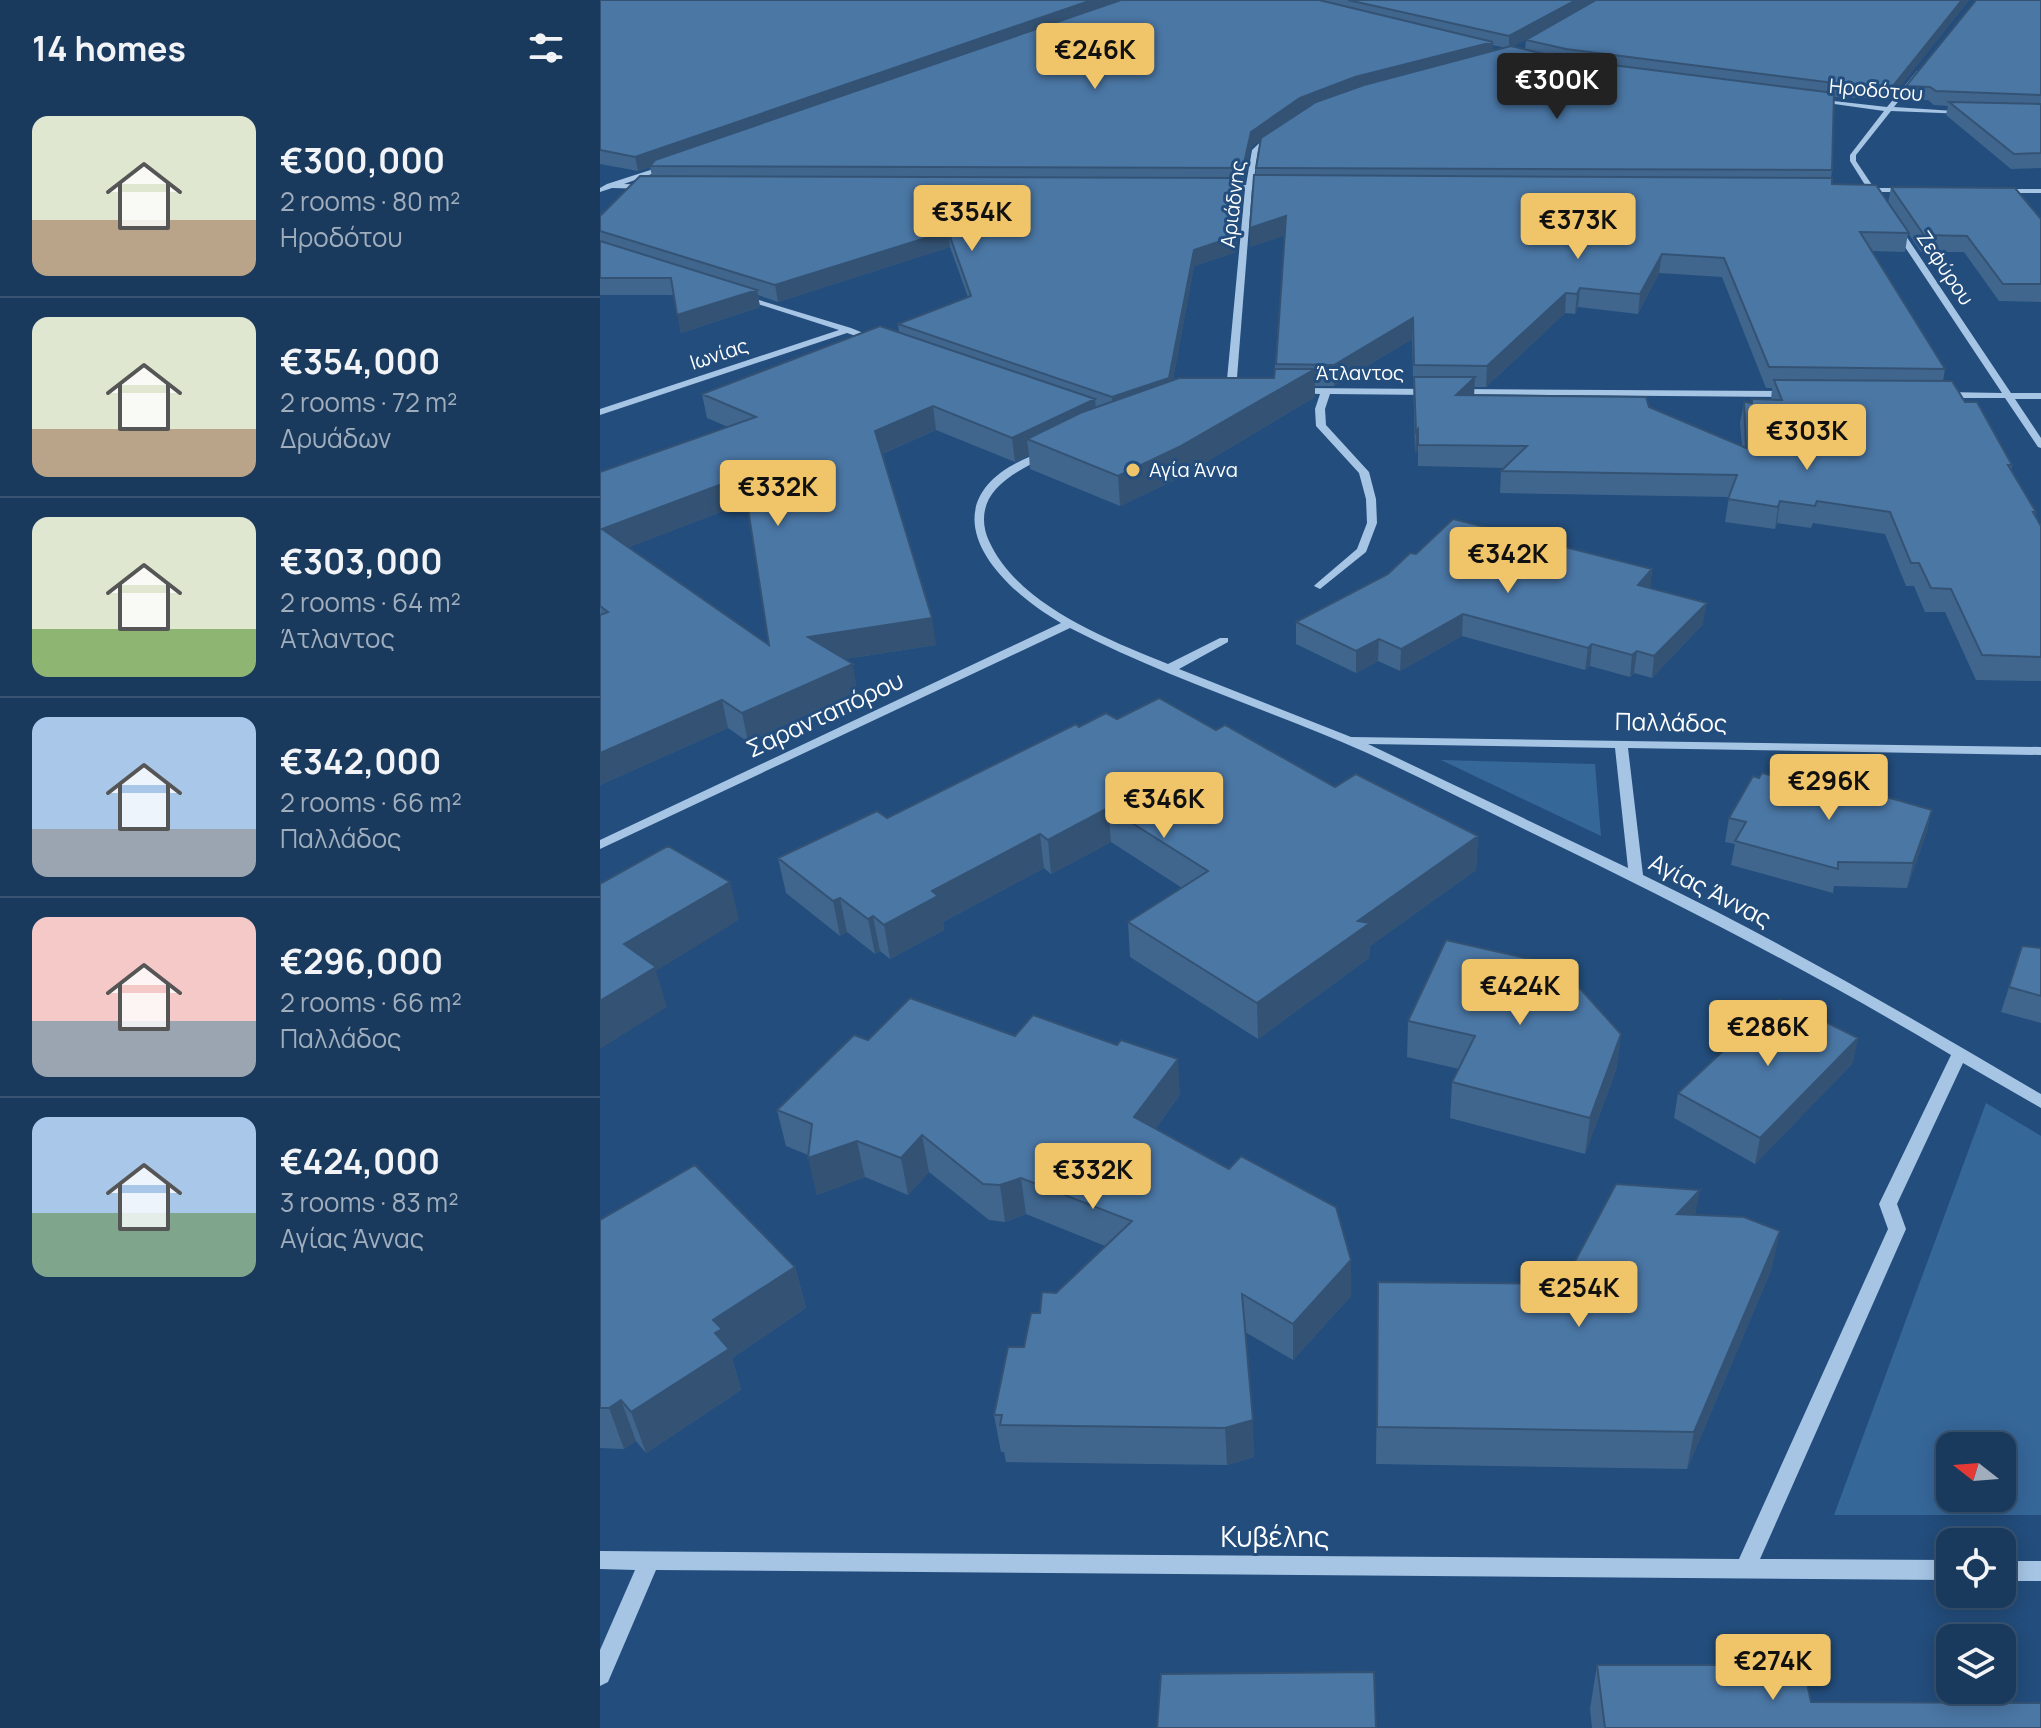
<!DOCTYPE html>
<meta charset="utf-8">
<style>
:root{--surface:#1a3a5d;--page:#234163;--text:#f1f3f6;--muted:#9fadbc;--line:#385472;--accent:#f0c469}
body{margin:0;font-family:Manrope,sans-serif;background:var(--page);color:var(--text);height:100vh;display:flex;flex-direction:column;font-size:30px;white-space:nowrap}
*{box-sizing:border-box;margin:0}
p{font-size:26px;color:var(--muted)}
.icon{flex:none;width:44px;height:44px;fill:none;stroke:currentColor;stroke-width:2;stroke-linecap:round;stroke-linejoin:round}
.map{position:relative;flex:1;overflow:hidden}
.side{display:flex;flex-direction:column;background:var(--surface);width:600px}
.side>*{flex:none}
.needle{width:52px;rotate:287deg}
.fabs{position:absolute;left:1336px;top:1432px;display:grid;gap:16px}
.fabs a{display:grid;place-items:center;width:80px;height:80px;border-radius:16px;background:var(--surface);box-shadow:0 4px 20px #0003,0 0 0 2px var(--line);font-size:40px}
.price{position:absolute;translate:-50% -68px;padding:0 18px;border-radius:8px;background:var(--accent);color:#111;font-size:26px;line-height:52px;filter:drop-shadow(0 2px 4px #0008)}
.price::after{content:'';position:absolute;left:50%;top:48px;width:24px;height:18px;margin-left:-12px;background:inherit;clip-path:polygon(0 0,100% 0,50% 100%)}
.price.selected{background:#222;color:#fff}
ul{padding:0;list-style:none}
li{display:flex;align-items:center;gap:24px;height:200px;padding:0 32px}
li+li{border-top:2px solid var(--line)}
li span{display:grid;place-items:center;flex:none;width:224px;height:160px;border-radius:16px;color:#555}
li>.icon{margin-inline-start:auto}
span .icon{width:96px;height:96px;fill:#fffc;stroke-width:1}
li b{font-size:34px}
h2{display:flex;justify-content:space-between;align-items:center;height:96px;padding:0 32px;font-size:34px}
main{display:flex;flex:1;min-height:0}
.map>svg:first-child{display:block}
.green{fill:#366799;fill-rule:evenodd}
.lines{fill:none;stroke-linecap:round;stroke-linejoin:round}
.minor{fill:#a6c5e5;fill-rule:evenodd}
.wall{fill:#40668e;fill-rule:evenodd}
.shaded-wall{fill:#345374}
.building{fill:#4b77a5;stroke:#345374;stroke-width:2;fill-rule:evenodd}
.poi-dot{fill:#f0c469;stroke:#234d7c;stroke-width:3}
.labels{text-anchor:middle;stroke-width:6;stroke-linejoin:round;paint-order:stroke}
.far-street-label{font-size:20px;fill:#fff;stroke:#234d7c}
.far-poi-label{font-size:20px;fill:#fff;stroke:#234d7c;text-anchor:start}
.street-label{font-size:24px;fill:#fff;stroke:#234d7c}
.near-street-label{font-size:28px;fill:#fff;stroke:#234d7c}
</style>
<main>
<section class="side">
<h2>14 homes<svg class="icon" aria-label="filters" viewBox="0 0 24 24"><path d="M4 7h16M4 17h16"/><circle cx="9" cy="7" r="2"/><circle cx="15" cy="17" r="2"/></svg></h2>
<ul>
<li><span style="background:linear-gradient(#dfe7d0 65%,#b9a48a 0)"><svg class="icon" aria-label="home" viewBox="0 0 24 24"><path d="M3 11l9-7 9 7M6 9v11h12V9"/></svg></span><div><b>€300,000</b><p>2 rooms · 80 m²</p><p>Ηροδότου</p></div></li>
<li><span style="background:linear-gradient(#dfe7d0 70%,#b9a48a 0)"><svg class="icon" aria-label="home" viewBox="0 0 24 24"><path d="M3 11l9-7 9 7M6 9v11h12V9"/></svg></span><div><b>€354,000</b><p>2 rooms · 72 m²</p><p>Δρυάδων</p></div></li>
<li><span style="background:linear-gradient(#dfe7d0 70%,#8fb573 0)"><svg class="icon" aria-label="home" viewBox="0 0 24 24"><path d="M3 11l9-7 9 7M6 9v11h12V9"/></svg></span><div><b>€303,000</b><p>2 rooms · 64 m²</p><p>Άτλαντος</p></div></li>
<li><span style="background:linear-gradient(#a9c7e8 70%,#9aa5b1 0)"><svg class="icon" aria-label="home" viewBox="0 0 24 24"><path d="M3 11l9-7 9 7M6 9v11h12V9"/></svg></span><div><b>€342,000</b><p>2 rooms · 66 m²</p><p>Παλλάδος</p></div></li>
<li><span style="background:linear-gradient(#f6c9c9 65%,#9aa5b1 0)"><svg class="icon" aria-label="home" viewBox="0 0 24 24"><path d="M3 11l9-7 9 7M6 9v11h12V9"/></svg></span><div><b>€296,000</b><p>2 rooms · 66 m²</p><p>Παλλάδος</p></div></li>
<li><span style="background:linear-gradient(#a9c7e8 60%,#7fa58c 0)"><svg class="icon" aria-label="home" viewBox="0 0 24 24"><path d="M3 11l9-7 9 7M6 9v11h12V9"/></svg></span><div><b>€424,000</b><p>3 rooms · 83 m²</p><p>Αγίας Άννας</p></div></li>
</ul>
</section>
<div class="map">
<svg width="1441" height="1728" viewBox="0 0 1441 1728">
<rect width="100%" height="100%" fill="#234d7c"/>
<!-- green -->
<path class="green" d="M 841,760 L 995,764 L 1001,836 Z
M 1386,1103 L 1441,1136 L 1441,1515 L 1234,1515 ZM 1402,1446 L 1402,1498 L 1350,1498 L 1350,1446 Z"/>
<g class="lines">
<!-- minor -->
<path class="minor" d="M 1317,71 L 1320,73 L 1294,107 L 1369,112 L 1366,114 L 1291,111 L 1256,155 L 1256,161 L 1274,188 L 1309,188 L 1313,190 L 1309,192 L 1277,192 L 1279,195 L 1275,197 L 1270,192 L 1258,192 L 1258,188 L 1267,188 L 1250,161 L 1250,155 L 1284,111 L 1213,101 L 1216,99 L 1287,107 Z
M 671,132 L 674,134 L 658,151 L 653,185 L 673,185 L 677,187 L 673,189 L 652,189 L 636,390 L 631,393 L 626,390 L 645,189 L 625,189 L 621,187 L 625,185 L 646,185 L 652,150 Z
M 69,164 L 71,167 L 24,184 L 49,185 L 52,189 L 12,188 L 0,192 L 0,188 L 7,184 Z
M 1401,189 L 1441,189 L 1441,193 L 1398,193 Z
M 1294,227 L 1300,227 L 1411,393 L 1441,393 L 1441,399 L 1415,399 L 1441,438 L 1441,448 L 1438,447 L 1405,398 L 1345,398 L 1340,395 L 1345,392 L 1402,393 L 1293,229 Z
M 139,294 L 251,328 L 278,339 L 274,342 L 247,333 L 0,415 L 0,409 L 239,330 L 139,298 Z
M 697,388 L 832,389 L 837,392 L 832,395 L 730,394 L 725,409 L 726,425 L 769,472 L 776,499 L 777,523 L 766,552 L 720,589 L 714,586 L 716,584 L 757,549 L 767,523 L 766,499 L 759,473 L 716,426 L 715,409 L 720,394 L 694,393 L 692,391 Z
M 857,389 L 1188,391 L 1193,394 L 1188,397 L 854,394 L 852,392 Z
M 444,451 L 447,452 L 447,456 C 429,465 410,474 396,489 C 382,504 381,524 389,541 C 418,605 507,639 568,664 L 620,638 L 628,638 L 628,642 L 579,669 L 751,737 L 1441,747 L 1441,755 L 1028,748 L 1043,875 C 1180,941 1310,1017 1441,1094 L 1441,1108 L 1363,1063 L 1297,1204 L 1306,1229 L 1160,1559 L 1350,1560 L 1350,1580 L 56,1570 L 8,1682 L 0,1686 L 0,1650 L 35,1570 L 0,1569 L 0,1551 L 1139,1559 L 1288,1229 L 1279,1204 L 1351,1055 C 1213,972 1073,901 928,831 C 874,805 820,777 765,752 C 666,709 565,677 470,628 L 0,849 L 0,840 L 461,623 C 382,577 322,494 444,451 ZM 768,744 L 1015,748 L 1028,868 Z
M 1402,1561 L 1441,1561 L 1441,1581 L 1402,1581 Z"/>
</g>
<!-- wall -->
<path class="wall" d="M 0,0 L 1369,0 L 1290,99 L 1234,97 L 1232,170 L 1231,178 L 1232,184 L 1288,203 L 1291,187 L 1441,219 L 1441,302 L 1399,301 L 1364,252 L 1321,252 L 1308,233 L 1305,252 L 1272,251 L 1345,369 L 1343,381 L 1365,402 L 1412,465 L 1411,470 L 1436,512 L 1435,516 L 1441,526 L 1441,681 L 1376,680 L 1345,612 L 1325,612 L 1314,586 L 1306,586 L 1285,534 L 1213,523 L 1211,528 L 1177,523 L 1175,529 L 1125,522 L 1129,497 L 900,493 L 901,471 L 905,468 L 818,466 L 818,451 L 815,453 L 812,339 L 734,386 L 715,386 L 715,397 L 581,477 L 520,506 L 430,469 L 429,455 L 415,462 L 336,430 L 282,454 L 336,645 L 245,659 L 257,691 L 148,742 L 128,728 L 0,785 L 0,472 L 128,427 L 107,418 L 102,394 L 299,332 L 298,324 L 368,297 L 350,247 L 178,302 L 158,295 L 160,307 L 81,333 L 74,295 L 0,295 L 0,216 L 52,176 L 50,167 L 38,171 L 0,164 ZM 975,12 L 926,40 L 925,50 L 912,47 ZM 893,45 L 905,48 L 893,51 ZM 660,140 L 656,168 L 650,247 L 685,235 L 674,378 L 573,379 L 594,266 L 636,252 L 641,183 L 644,183 L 651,147 ZM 1059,273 L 1122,277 L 1166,388 L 1172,388 L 1171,400 L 1152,399 L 1151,403 L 1144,402 L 1140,423 L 1142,446 L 1049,407 L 874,395 L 874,387 L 886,387 L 965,313 L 975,314 L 978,307 L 1038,314 ZM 147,502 L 169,645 L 29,547 Z
M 1441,0 L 1441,168 L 1411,169 L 1346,115 L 1348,106 L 1334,105 L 1328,100 L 1304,100 L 1306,86 Z
M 816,554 L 1052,569 L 1050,588 L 1103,624 L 1052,678 L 1034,673 L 1030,677 L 990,666 L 985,670 L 862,636 L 800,671 L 778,661 L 756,673 L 696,644 L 696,622 L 788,574 Z
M 517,719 L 616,730 L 735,787 L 878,836 L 876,870 L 770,946 L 769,958 L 658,1039 L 530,957 L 528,922 L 582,888 L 511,842 L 451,874 L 444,868 L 343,922 L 344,930 L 290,959 L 280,951 L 275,954 L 247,932 L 240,936 L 186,893 L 178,858 L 287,818 L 479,727 Z
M 1215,786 L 1332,810 L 1326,834 L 1307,888 L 1234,886 L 1233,893 L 1131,865 L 1135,844 L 1125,842 L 1129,818 Z
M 1441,948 L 1441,1023 L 1401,1012 L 1409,987 Z
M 978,970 L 976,985 L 1021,1034 L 1016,1070 L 985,1154 L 850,1118 L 852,1082 L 859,1069 L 807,1057 L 808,1021 Z
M 1258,1038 L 1252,1064 L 1155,1164 L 1074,1118 L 1078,1093 Z
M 268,1040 L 580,1095 L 555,1129 L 751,1296 L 693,1360 L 645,1332 L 654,1457 L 627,1465 L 406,1462 L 404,1452 L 401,1452 L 394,1415 L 440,1313 L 456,1293 L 505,1246 L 426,1214 L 405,1222 L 389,1220 L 329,1172 L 308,1195 L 265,1177 L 217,1195 L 208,1155 L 186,1146 L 177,1110 Z
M 1095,1215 L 1172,1268 L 1087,1469 L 776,1464 L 778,1282 L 963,1284 Z
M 0,1220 L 195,1267 L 206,1308 L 132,1358 L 141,1390 L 46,1453 L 36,1441 L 24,1449 L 0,1448 Z
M 997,1665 L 1211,1702 L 1441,1728 L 992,1728 L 990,1709 Z"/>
<!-- shaded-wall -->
<path class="shaded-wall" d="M 492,0 L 527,0 L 50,166 L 50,167 L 38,171 L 35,157 Z
M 976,0 L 997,0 L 909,49 L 909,36 Z
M 1362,0 L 1369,0 L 1290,99 L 1293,86 Z
M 893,42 L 893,54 L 700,112 L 651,147 L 644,183 L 643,168 L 651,132 L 700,98 L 755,77 Z
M 641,178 L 642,193 L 636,252 L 594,266 L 570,396 L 513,416 L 512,397 L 594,250 Z
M 686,216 L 686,235 L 650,247 L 650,228 Z
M 348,231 L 350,247 L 178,302 L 175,285 Z
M 1062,254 L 1059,273 L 1038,314 L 1040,294 Z
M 980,288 L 978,307 L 975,314 L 977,294 Z
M 157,290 L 160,307 L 81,333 L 77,315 Z
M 966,293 L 965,313 L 886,387 L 887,366 Z
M 813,318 L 812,339 L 734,386 L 734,365 Z
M 715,369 L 715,397 L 581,477 L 520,506 L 518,476 Z
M 875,377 L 874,398 L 856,395 Z
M 495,399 L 497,422 L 427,439 L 429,455 L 415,462 L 412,438 Z
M 333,406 L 336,430 L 279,455 L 275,431 Z
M 818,429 L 818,451 L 815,453 L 816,432 Z
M 143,476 L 149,501 L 9,555 L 2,529 Z
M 1180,501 L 1177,523 L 1175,529 L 1178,507 Z
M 1052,569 L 1050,590 L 1038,585 Z
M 1107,603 L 1103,624 L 1052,678 L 1054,656 Z
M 863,614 L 862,636 L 800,671 L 801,649 Z
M 332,618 L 336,645 L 213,664 L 208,637 Z
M 779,639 L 778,661 L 756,673 L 756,651 Z
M 992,644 L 990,666 L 985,670 L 988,648 Z
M 1037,651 L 1034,673 L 1030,677 L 1032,655 Z
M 253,664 L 257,691 L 148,742 L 142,713 Z
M 122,700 L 128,728 L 0,785 L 0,753 Z
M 508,808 L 511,842 L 451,874 L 448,840 Z
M 1332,810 L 1326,834 L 1307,888 L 1313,863 Z
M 440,834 L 444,868 L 343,922 L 344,930 L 290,959 L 284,925 L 332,891 Z
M 878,836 L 876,870 L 770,946 L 769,958 L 658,1039 L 657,1003 L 758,921 Z
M 130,882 L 139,920 L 56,971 L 67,1007 L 0,1049 L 0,1001 L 24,944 Z
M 240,898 L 247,932 L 240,936 L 233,901 Z
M 273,916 L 280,951 L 275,954 L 268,919 Z
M 1021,1034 L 1016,1070 L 985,1154 L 990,1118 Z
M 1258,1038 L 1252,1064 L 1155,1164 L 1160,1138 Z
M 578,1059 L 580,1095 L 537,1153 L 534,1117 Z
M 322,1135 L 329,1172 L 308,1195 L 301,1158 Z
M 257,1141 L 265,1177 L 217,1195 L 208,1158 Z
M 421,1178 L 426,1214 L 405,1222 L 400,1185 Z
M 1100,1190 L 1093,1227 L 1077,1214 Z
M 1180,1231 L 1172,1268 L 1087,1469 L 1094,1432 Z
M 751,1260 L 751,1296 L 693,1360 L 693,1324 Z
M 195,1267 L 206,1308 L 132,1358 L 141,1390 L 46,1453 L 31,1412 L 115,1333 L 113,1320 Z
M 21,1400 L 36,1441 L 24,1449 L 9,1408 Z
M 653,1420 L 654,1457 L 627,1465 L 625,1428 Z"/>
<!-- building -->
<path class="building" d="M 0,0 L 492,0 L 35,157 L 0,150 Z
M 521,0 L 719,0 L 893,42 L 755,77 L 700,98 L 651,132 L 643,168 L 50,166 L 55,160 Z
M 748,0 L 976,0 L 909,36 Z
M 996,0 L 1362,0 L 1293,86 L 1242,84 L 966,49 L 926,40 Z
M 1376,0 L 1441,0 L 1441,95 L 1336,91 L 1330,87 L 1306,86 Z
M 911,46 L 965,59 L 1234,93 L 1232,170 L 656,168 L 661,138 L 716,102 L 764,85 Z
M 1349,102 L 1441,104 L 1441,153 L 1414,154 Z
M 654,175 L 1232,178 L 1232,184 L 1276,185 L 1309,233 L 1260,232 L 1345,369 L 1169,367 L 1124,258 L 1062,254 L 1040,294 L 980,288 L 977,294 L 966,293 L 887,366 L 814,365 L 813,318 L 734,365 L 676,364 L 686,216 L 650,228 Z
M 40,176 L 641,178 L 636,236 L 594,250 L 569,378 L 512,397 L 298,324 L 371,296 L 348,231 L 175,285 L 0,231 L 0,216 Z
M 1291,187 L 1415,188 L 1441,219 L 1441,284 L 1403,284 L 1367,236 L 1324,235 Z
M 0,241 L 157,290 L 77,315 L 71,278 L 0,278 Z
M 280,326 L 495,399 L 412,438 L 333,406 L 275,431 L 332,618 L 208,637 L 253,664 L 142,713 L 122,700 L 0,753 L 0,615 L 8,612 L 0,606 L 0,472 L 156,417 L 102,394 ZM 143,476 L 169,645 L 2,529 Z
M 675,369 L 715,369 L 579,447 L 518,476 L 427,439 L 480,413 L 579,378 L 674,378 Z
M 814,377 L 875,377 L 856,395 L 1046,397 L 1049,407 L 1146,448 L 1144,402 L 1152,403 L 1152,399 L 1182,400 L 1174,380 L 1352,381 L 1365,402 L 1377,402 L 1412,465 L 1408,465 L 1436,512 L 1433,512 L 1441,526 L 1441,657 L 1382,655 L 1351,589 L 1331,588 L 1319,563 L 1311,563 L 1290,512 L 1217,501 L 1215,506 L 1180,501 L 1178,507 L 1128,499 L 1137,475 L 901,471 L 927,446 L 818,445 L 818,429 L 816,432 Z
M 853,519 L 1052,569 L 1038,585 L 1107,603 L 1054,656 L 1037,651 L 1032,655 L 992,644 L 988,648 L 863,614 L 801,649 L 779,639 L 756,651 L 696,622 L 788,574 L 810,553 L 816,554 Z
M 559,698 L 616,730 L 625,725 L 735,787 L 756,774 L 878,836 L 758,921 L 770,923 L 657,1003 L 528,922 L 608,871 L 508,808 L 448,840 L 440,834 L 332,891 L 338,896 L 284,925 L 273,916 L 268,919 L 240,898 L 233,901 L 178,858 L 277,811 L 287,818 L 476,724 L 479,727 L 506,713 L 517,719 Z
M 1162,773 L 1215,786 L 1220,778 L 1332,810 L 1313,863 L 1238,862 L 1238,869 L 1135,841 L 1146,822 L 1129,818 L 1153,776 L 1159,778 Z
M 68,846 L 130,882 L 24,944 L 56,967 L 0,1001 L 0,884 Z
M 846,940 L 978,970 L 974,982 L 1021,1034 L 990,1118 L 852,1082 L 875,1036 L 808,1021 Z
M 1422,946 L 1441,948 L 1441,996 L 1409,987 Z
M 310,998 L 415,1036 L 433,1015 L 517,1045 L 521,1040 L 578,1059 L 534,1117 L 629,1169 L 641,1156 L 736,1207 L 751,1260 L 693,1324 L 642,1294 L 653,1420 L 625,1428 L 400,1425 L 402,1415 L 394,1415 L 408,1347 L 424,1347 L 431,1313 L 440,1313 L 442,1292 L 456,1293 L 532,1221 L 421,1178 L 400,1185 L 383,1184 L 322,1135 L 301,1158 L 257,1141 L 208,1158 L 212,1124 L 177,1110 L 254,1035 L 268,1040 Z
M 1179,999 L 1258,1038 L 1160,1138 L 1078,1093 Z
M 95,1165 L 195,1267 L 113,1320 L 122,1329 L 115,1333 L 129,1349 L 31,1412 L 21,1400 L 9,1408 L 0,1408 L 0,1220 Z
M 1016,1184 L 1100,1190 L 1077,1214 L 1144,1217 L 1180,1231 L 1094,1432 L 777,1427 L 778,1282 L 963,1284 Z
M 997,1665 L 1203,1665 L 1211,1702 L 1441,1703 L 1441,1728 L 1005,1728 Z
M 774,1672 L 776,1728 L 557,1728 L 561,1674 Z"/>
<!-- markers -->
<circle class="poi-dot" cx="533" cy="470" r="8"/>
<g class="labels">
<!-- far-street labels -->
<g class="far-street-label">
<text transform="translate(1276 90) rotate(5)" y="7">Ηροδότου</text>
<text transform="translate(633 204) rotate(-83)" y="7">Αριάδνης</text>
<text transform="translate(1345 268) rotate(56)" y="7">Ζεφύρου</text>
<text transform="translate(119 354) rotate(-18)" y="7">Ιωνίας</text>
<text x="760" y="380">Άτλαντος</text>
</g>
<!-- far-poi labels -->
<g class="far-poi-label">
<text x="549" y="477">Αγία Άννα</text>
</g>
<!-- street labels -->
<g class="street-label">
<text transform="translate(225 715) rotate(-25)" y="8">Σαρανταπόρου</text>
<text transform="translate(1071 723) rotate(1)" y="8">Παλλάδος</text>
<text transform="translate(1110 891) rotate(27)" y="8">Αγίας Άννας</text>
</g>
<!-- near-street labels -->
<g class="near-street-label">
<text x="675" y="1547">Κυβέλης</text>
</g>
</g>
</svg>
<div class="fabs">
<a><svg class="needle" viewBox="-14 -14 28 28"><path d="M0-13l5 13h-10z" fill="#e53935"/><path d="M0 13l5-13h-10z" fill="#9fadbc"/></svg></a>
<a><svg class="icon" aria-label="locate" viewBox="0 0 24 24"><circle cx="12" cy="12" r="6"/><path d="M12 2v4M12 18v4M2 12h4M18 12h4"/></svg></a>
<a><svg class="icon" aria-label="layers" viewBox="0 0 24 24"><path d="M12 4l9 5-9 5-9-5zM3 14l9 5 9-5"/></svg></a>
</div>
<b class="price" style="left:495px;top:91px">€246K</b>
<b class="price selected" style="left:957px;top:121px">€300K</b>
<b class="price" style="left:372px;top:253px">€354K</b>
<b class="price" style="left:978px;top:261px">€373K</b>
<b class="price" style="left:1207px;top:472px">€303K</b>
<b class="price" style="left:178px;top:528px">€332K</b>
<b class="price" style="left:908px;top:595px">€342K</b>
<b class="price" style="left:1229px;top:822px">€296K</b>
<b class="price" style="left:564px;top:840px">€346K</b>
<b class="price" style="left:920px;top:1027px">€424K</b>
<b class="price" style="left:1168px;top:1068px">€286K</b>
<b class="price" style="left:493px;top:1211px">€332K</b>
<b class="price" style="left:979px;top:1329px">€254K</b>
<b class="price" style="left:1173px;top:1702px">€274K</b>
</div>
</main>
